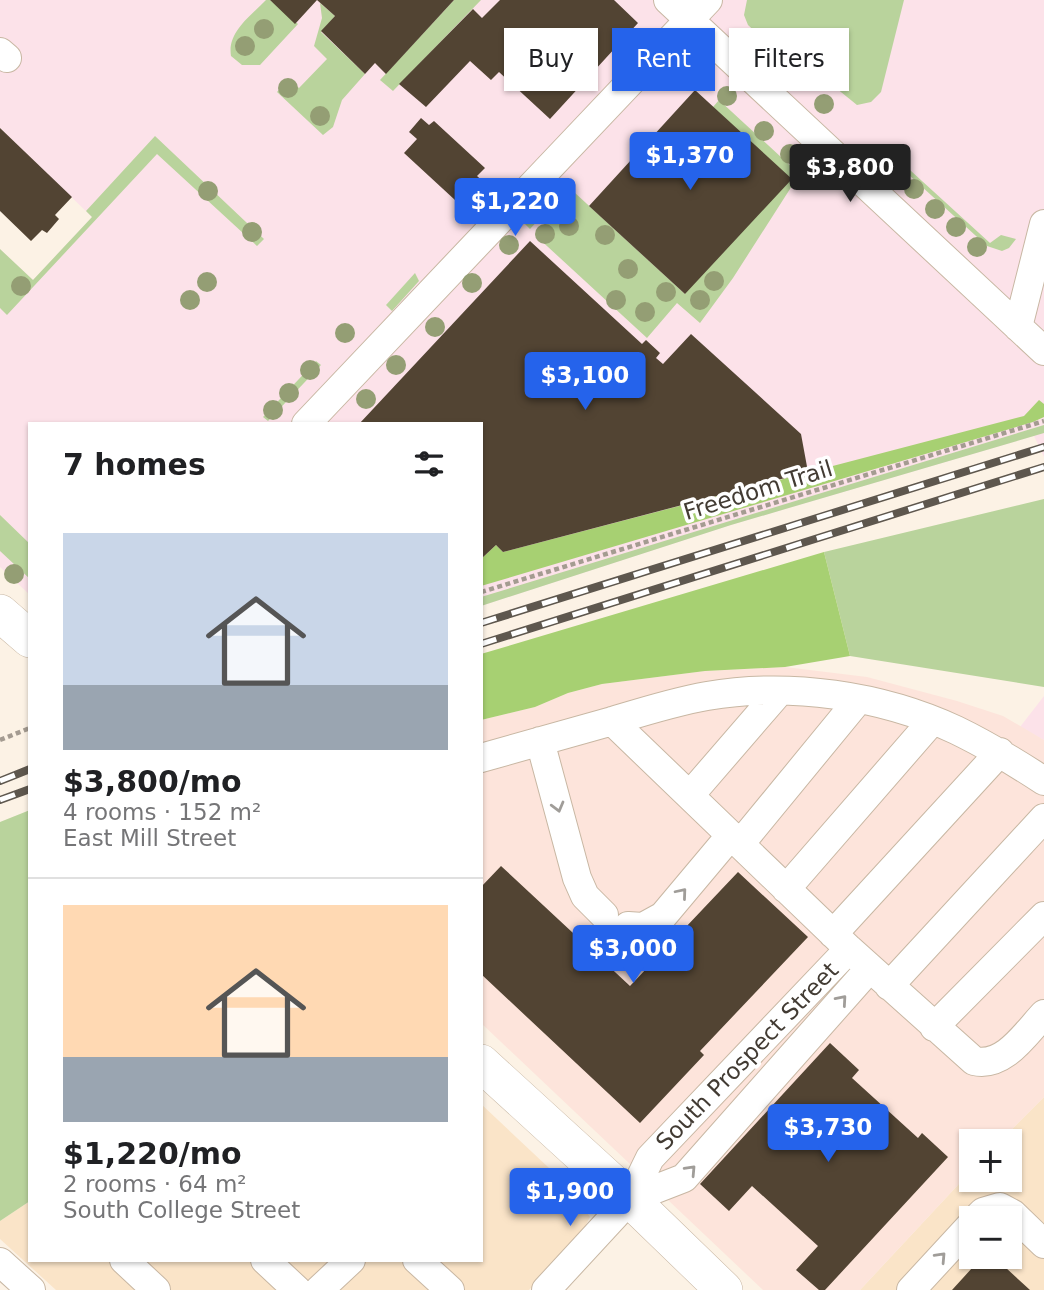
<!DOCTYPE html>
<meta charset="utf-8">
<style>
:root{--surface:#fff;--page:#f2f2f2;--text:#202124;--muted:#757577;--line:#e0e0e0;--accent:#2563eb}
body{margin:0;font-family:"DejaVu Sans",sans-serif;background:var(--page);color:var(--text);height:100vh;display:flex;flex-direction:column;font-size:26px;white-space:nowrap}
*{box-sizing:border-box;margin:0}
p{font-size:23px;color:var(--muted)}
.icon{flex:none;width:38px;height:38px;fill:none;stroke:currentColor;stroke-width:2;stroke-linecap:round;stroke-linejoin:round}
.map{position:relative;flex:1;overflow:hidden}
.panel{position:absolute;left:28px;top:422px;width:455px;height:840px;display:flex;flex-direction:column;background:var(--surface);border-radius:0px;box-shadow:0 2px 5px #0004}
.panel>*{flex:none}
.banner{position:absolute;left:504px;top:28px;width:434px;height:63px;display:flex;gap:14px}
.fabs{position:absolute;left:959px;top:1129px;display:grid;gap:14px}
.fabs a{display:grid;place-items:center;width:63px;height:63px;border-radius:0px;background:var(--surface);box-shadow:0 2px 5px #0004;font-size:35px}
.price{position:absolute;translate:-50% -60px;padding:0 16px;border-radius:7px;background:var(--accent);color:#fff;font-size:23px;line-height:46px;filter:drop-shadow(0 2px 4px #0008)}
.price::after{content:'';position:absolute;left:50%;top:42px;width:21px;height:16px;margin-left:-10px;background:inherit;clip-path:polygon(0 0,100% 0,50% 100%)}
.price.on{background:#222;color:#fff}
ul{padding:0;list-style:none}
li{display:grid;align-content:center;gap:14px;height:371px;padding:0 35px}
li+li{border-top:2px solid var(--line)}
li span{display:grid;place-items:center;height:217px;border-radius:0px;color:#555}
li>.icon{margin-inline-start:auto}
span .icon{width:126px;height:126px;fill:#fffc;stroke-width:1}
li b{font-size:30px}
h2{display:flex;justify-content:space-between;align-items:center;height:84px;padding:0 35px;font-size:30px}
.pill{padding:0 24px;border-radius:0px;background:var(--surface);box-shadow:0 2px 5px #0004;font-size:24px;line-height:63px}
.pill.on{background:var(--accent);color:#fff}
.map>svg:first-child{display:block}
.built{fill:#fae4c8;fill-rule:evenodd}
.education{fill:#fce2e9}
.medical{fill:#fde4db}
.green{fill:#b9d39c}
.forest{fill:#a7d072}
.building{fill:#524433}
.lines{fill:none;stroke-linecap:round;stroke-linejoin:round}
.minor-casing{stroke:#c8b7a3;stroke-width:30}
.major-casing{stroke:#c8b7a3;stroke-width:38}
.path{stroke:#a49b91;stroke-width:4.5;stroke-dasharray:5 3.5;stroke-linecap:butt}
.minor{stroke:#fff;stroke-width:28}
.major{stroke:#fff;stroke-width:37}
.rail-casing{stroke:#5e574e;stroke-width:8}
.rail{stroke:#fff;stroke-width:5;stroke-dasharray:16;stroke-linecap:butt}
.tree{fill:#949e74}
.oneway{stroke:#a09d99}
.labels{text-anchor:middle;stroke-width:7;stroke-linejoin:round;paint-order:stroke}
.street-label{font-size:23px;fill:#423b33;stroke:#fff}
</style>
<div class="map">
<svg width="1044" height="1290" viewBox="0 0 1044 1290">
<rect width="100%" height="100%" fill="#fcf2e5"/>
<!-- built -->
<path class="built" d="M 1044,1097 L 1044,1290 L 860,1290 L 971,1171 L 971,1180 L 1010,1180 L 1010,1141 L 1000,1141 ZM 971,1218 L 1010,1218 L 1010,1256 L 971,1256 Z
M 481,1104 L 565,1183 L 590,1217 L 580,1236 L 529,1290 L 56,1290 L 0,1239 L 0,1221 L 30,1201 L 30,1260 L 481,1260 Z"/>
<!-- education -->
<path class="education" d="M 0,0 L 1044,0 L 1044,457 L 1034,436 L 731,525 L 481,606 L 481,424 L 30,424 L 30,595 L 0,567 L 0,249 L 33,280 L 92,217 L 0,128 Z
M 1044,696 L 1044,740 L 1020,727 Z"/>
<!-- medical -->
<path class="medical" d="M 785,667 L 867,677 L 957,701 L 1003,716 L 1044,740 L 1044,1097 L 1000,1141 L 971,1141 L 971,1171 L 860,1290 L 763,1290 L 481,1023 L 481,720 L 535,707 L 568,693 L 602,684 L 705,671 Z"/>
<!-- green -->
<path class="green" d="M 266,0 L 270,0 L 298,24 L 260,65 L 242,65 L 231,56 C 227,32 251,16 266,0 Z
M 454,0 L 481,0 L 393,91 L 380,80 Z
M 747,0 L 904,0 L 881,92 L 871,102 L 857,105 L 810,67 L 802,67 L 799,73 L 748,25 L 744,15 Z
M 320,3 L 335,16 L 321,32 L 365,74 L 342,100 L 333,127 L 323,135 L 277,92 L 288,79 L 299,88 L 327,59 L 314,46 L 322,18 Z
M 719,100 L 795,170 L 797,178 L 733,278 L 700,323 L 677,303 L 647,338 L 535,235 L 574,192 L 685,294 L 713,107 Z
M 155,136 L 264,239 L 257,246 L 157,154 L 7,315 L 0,308 L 0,249 L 33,280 L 92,217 L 86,211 Z
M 888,150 L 990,243 L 1001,235 L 1016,239 L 1009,248 L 1002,251 L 987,246 L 887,155 Z
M 550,197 L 557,200 L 530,229 L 524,223 Z
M 415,273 L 419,281 L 392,311 L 386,305 Z
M 316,361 L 321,365 L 268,421 L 263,417 Z
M 1044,425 L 1044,433 L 731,525 L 481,606 L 481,597 Z
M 1044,499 L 1044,687 L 850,656 L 824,552 Z
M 0,515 L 30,544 L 30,579 L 0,551 Z
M 30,810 L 30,1201 L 0,1221 L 0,822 Z"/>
<!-- forest -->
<path class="forest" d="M 1039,400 L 1044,404 L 1044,417 L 1033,422 L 481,586 L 481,559 L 496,545 L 503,552 L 1024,416 Z
M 824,552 L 850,656 L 785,667 L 705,671 L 602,684 L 568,693 L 535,707 L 481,720 L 481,654 Z"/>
<!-- building -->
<path class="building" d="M 270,0 L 454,0 L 386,74 L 375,63 L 365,74 L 321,31 L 335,16 L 317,0 L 295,24 Z
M 500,0 L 614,0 L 638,23 L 550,119 L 499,72 L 491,80 L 470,61 L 426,107 L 399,84 L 473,9 L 482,18 Z
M 695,90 L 792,179 L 685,294 L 589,206 Z
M 421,118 L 429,125 L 434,121 L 485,168 L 477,176 L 487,185 L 472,201 L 462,192 L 455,200 L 404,153 L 417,139 L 409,132 Z
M 0,128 L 72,197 L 55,215 L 59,219 L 47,233 L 42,230 L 31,241 L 0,211 Z
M 530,241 L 642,344 L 646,340 L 660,353 L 656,358 L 663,364 L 691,334 L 801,434 L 808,472 L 503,552 L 496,545 L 481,559 L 481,424 L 359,424 Z
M 501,866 L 630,986 L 738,872 L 808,937 L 700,1051 L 704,1055 L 640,1123 L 481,974 L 481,887 Z
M 830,1043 L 859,1070 L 852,1078 L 918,1138 L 922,1133 L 948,1157 L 825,1290 L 819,1290 L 796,1270 L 818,1246 L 752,1186 L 729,1211 L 700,1184 Z
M 983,1256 L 993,1256 L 1030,1290 L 952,1290 Z"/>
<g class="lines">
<!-- minor casing -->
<g class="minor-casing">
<path id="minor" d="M 668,0 L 1044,351
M 0,52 L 7,58
M 1018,327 L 1044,224
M 306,424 L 708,0
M 612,721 L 849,949 L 974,1061 C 1004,1068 1026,1033 1044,1014
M 540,741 L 577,878 L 585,896 L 604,915
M 481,758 C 524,746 567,734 609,722 C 642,712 673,702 707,696 C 789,682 881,695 956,730 C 987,745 1015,762 1044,781
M 690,795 L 779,692
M 740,844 L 859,699
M 786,889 L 932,721
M 628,926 L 643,927 L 663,916 L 731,835
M 833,934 L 1000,752
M 889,986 L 1044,818
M 934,1027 L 1044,916
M 630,1199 L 684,1178 L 870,968
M 977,1218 L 983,1212 L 1000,1207 L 1013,1214 L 1044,1244
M 124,1260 L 156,1290
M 265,1260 L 297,1290
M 417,1260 L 450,1290
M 0,1262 L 31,1290
M 319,1290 L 351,1260
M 546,1290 L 630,1199 L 650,1158 L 849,949
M 911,1290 L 971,1225"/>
</g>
<!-- major casing -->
<g class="major-casing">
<path id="major" d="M 0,613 L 30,639
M 481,1063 L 630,1199 L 724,1290"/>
</g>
<!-- path -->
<path class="path" d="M 481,592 L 1044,421
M 0,740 L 30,728"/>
<!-- minor -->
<use href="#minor" class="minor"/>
<!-- major -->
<use href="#major" class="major"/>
<!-- rail casing -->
<g class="rail-casing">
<path id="rail" d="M 481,623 L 1044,447
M 481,644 L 1044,467
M 0,781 L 30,769
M 0,800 L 30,789"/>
</g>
<!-- rail -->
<use href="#rail" class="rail"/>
</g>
<!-- trees -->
<g class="tree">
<circle cx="264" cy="29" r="10"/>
<circle cx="245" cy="46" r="10"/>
<circle cx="762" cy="47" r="10"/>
<circle cx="782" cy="65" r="10"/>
<circle cx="288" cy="88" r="10"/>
<circle cx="727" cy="96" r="10"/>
<circle cx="824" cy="104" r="10"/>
<circle cx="320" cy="116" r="10"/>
<circle cx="764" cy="131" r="10"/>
<circle cx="790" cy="154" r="10"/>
<circle cx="914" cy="189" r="10"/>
<circle cx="208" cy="191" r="10"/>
<circle cx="935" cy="209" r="10"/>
<circle cx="569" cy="226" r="10"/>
<circle cx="956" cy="227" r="10"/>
<circle cx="252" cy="232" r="10"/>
<circle cx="545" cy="234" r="10"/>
<circle cx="605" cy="235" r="10"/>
<circle cx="509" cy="245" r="10"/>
<circle cx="977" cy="247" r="10"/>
<circle cx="628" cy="269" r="10"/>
<circle cx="714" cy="281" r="10"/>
<circle cx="207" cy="282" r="10"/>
<circle cx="472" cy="283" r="10"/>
<circle cx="21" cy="286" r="10"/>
<circle cx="666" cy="292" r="10"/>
<circle cx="190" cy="300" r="10"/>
<circle cx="616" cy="300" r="10"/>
<circle cx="700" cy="300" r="10"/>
<circle cx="645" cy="312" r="10"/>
<circle cx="435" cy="327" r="10"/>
<circle cx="345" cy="333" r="10"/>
<circle cx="396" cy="365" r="10"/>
<circle cx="310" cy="370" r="10"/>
<circle cx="289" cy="393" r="10"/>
<circle cx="366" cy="399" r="10"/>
<circle cx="273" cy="410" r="10"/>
<circle cx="14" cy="574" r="10"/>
</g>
<!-- one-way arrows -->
<defs><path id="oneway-chevron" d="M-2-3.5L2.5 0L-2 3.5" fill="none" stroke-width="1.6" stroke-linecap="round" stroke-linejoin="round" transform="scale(1.75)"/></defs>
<g class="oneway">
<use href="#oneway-chevron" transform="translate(558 807) rotate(75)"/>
<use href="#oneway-chevron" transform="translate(682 893) rotate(-50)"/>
<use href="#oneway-chevron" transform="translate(842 1000) rotate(-49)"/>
<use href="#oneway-chevron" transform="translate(691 1170) rotate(-47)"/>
<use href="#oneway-chevron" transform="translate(941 1257) rotate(-47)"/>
</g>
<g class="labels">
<!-- street labels -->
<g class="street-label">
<text transform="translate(758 490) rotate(-17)" y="8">Freedom Trail</text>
<text transform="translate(747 1056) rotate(-46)" y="8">South Prospect Street</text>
</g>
</g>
</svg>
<div class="fabs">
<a>+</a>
<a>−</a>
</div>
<b class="price" style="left:690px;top:192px">$1,370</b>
<b class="price on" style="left:850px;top:204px">$3,800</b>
<b class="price" style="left:515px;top:238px">$1,220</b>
<b class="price" style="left:585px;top:412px">$3,100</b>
<b class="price" style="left:633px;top:985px">$3,000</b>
<b class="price" style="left:828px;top:1164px">$3,730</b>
<b class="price" style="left:570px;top:1228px">$1,900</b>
<div class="banner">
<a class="pill">Buy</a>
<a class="pill on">Rent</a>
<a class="pill">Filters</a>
</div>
<section class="panel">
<h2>7 homes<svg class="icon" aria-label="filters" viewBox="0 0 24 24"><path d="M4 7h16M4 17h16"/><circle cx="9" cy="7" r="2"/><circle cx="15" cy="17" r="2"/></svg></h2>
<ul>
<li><span style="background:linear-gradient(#c9d6e8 70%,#9aa5b1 0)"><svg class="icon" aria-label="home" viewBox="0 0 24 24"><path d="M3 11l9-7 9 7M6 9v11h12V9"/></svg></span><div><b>$3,800/mo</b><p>4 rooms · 152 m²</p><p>East Mill Street</p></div></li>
<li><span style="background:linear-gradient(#ffd9b3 70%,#9aa5b1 0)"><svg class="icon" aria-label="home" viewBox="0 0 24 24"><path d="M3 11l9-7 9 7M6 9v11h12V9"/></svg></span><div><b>$1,220/mo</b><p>2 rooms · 64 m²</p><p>South College Street</p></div></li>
</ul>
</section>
</div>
